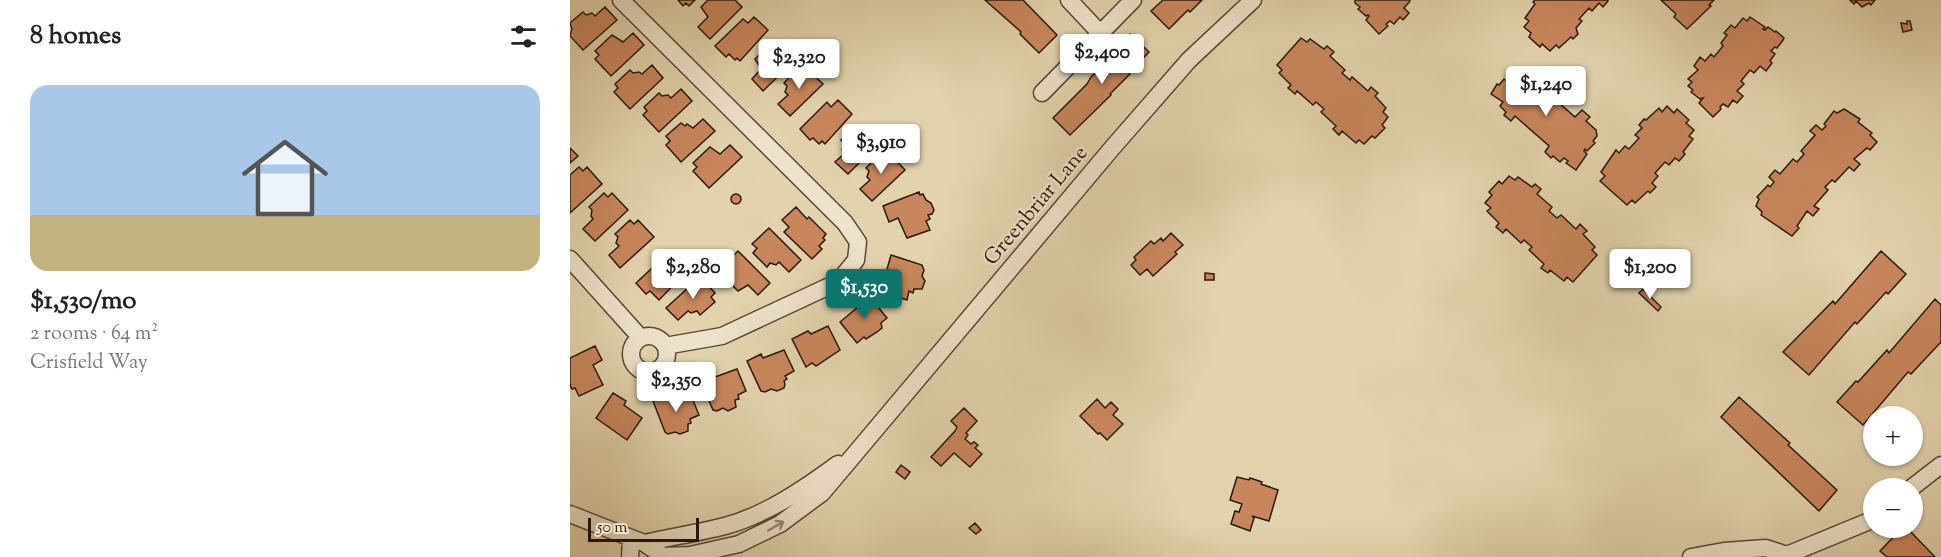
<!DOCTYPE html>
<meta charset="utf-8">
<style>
:root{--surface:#fff;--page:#f2f2f2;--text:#222;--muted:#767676;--line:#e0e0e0;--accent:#0f766e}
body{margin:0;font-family:"Sorts Mill Goudy",serif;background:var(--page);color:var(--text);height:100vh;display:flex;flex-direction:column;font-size:22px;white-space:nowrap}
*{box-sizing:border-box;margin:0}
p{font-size:20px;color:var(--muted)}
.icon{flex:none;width:33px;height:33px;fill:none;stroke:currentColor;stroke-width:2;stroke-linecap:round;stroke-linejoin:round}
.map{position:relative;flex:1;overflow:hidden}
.side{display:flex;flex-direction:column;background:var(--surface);width:570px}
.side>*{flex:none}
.tools{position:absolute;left:1293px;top:406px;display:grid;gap:12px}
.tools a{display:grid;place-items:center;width:60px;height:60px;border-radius:50%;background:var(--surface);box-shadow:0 2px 4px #0004;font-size:30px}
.scale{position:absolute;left:18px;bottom:15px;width:111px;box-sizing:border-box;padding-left:6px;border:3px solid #2a170e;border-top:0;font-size:16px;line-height:21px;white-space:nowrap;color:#2a170e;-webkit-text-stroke:4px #ede2ca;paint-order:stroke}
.price{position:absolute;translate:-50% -51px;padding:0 14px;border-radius:6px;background:#fff;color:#222;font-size:20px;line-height:39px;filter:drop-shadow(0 2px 3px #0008)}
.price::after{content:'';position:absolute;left:50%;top:36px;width:18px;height:14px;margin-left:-9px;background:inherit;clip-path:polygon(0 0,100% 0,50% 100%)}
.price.on{background:var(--accent);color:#fff}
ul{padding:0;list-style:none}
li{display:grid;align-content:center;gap:12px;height:318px;padding:0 30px}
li+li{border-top:2px solid var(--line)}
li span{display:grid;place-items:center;height:186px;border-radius:18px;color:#555}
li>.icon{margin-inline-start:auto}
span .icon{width:108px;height:108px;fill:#fffc;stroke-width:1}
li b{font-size:26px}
h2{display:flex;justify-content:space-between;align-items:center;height:72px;padding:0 30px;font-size:26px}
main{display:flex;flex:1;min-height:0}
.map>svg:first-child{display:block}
.building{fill:#c9865c;stroke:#2a170e;stroke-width:1.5}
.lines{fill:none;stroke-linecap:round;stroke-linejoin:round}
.minor-casing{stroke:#584636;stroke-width:19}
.minor{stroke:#ede2ca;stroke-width:16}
.oneway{stroke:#958775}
.labels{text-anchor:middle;stroke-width:4.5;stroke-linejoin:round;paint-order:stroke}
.street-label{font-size:21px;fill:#2a170e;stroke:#ede2ca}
</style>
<main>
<section class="side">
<h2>8 homes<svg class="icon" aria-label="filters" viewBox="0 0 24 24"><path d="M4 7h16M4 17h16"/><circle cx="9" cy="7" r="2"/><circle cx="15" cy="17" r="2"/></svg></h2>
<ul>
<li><span style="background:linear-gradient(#a9c7e8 70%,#c2b280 0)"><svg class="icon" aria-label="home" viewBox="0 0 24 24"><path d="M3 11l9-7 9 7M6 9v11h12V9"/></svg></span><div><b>$1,530/mo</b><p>2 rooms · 64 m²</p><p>Crisfield Way</p></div></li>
</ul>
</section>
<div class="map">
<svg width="1371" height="557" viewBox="0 0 1371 557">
<rect width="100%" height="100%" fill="#e3d3ad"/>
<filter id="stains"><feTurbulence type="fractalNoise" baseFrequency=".00333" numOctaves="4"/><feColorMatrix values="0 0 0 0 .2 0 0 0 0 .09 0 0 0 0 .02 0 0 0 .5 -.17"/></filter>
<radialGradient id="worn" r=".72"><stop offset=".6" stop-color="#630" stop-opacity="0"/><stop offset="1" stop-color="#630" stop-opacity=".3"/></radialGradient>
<!-- building -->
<path class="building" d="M 108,0 L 125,0 L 119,6 L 116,3 L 113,6 Z
M 138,0 L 165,0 L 172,7 L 140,39 L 128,27 L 138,17 L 131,7 Z
M 415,0 L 453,0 L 487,35 L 469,53 L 450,34 L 451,32 Z
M 593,0 L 632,0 L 620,12 L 618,10 L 599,29 L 581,11 Z
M 785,0 L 839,0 L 840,1 L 834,8 L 839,13 L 833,20 L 830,17 L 824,24 L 820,21 L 816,24 L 818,26 L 809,34 L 796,20 L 799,16 L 798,15 L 796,16 L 788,9 L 790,7 L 785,3 Z
M 965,0 L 1038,0 L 1038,1 L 1033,7 L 1029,3 L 1022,11 L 1019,8 L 1009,19 L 1012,21 L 1006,28 L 1008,34 L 1003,39 L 1001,37 L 989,48 L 986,45 L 980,51 L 972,44 L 970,47 L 959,37 L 961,33 L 954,27 L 959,21 L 955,18 L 965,4 L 963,2 Z
M 1091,0 L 1144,0 L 1139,5 L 1141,6 L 1117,29 L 1104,17 L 1106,14 Z
M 1280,0 L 1305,0 L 1301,5 L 1299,3 L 1292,7 L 1286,1 L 1284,4 Z
M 35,7 L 47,20 L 13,50 L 0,36 L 2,29 L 0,23 L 13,12 L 16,15 L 22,13 L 25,16 Z
M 184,17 L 198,30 L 170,61 L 167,58 L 165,60 L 159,54 L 156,57 L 145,46 L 173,19 L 178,23 Z
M 1180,17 L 1195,27 L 1193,29 L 1195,30 L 1198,27 L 1205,32 L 1206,31 L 1214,38 L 1213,40 L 1207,48 L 1205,47 L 1201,51 L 1205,54 L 1200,61 L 1202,63 L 1196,71 L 1190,66 L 1184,73 L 1180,70 L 1171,81 L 1174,84 L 1167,91 L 1173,96 L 1167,103 L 1163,100 L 1158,107 L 1153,104 L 1150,107 L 1151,109 L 1143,117 L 1129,103 L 1133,98 L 1130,99 L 1121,92 L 1123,90 L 1118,86 L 1122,82 L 1118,79 L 1128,70 L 1124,66 L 1130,57 L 1135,61 L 1141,54 L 1144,57 L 1153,46 L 1151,43 L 1157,35 L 1154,33 L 1161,25 L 1165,28 L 1173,18 L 1177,21 Z
M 1337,21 L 1340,21 L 1342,30 L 1333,32 L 1331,23 L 1337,24 Z
M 63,33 L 74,45 L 41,76 L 25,59 L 29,55 L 25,51 L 42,35 L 53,42 Z
M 560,34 L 579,52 L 559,73 L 560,74 L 540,94 L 541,95 L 500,135 L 483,118 L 517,84 L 521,77 L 542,58 L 541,56 Z
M 731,38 L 737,42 L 740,39 L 754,49 L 757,46 L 764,52 L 760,56 L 775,70 L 772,73 L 780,80 L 782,77 L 798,91 L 801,87 L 808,93 L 805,96 L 816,108 L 813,112 L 818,117 L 812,125 L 815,128 L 805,138 L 802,136 L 794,144 L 789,140 L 786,143 L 772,131 L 769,135 L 763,129 L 766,126 L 751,112 L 754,109 L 746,102 L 743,105 L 727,91 L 725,94 L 718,88 L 721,85 L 709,73 L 712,70 L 707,65 Z
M 202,42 L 205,46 L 210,42 L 226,59 L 193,91 L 182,79 L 191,69 L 185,59 Z
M 82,65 L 93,78 L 60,109 L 44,92 L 48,88 L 45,84 L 60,70 L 63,73 L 69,72 L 72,74 Z
M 951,67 L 958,67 L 967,77 L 971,73 L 979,80 L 972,88 L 1005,117 L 1012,110 L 1020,117 L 1016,121 L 1026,130 L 1027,136 L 1023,141 L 1025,143 L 1017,151 L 1015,149 L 1014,151 L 1017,154 L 1006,170 L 996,163 L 998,161 L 994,158 L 990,162 L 983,156 L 981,158 L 975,152 L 979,146 L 945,116 L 941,121 L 934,115 L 936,112 L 930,106 L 933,102 L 921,94 L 927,84 L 929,85 L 934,79 L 938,82 L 940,80 L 938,79 L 945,71 L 947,72 Z
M 228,68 L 232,72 L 236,68 L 253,84 L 220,116 L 208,104 L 218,95 L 215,92 L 217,86 L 214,83 Z
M 111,89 L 122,101 L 89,132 L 73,115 L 77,111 L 74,107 L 89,93 L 92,96 L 98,95 L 101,98 Z
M 268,100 L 282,114 L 255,144 L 252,141 L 249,144 L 243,138 L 240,140 L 230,129 L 257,102 L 261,107 Z
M 1097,106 L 1104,113 L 1107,109 L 1119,120 L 1116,123 L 1124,130 L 1119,136 L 1123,139 L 1113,152 L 1115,154 L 1109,161 L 1105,158 L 1099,165 L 1095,162 L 1085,173 L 1088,176 L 1082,183 L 1086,187 L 1080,193 L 1078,191 L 1065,203 L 1062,200 L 1057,205 L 1030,181 L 1035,176 L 1031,172 L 1046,150 L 1049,153 L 1055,146 L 1059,149 L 1069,138 L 1065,135 L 1072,128 L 1069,125 L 1074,119 L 1076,120 L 1089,108 L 1092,112 Z
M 1274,109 L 1290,119 L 1288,122 L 1302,133 L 1300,135 L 1307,142 L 1300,150 L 1297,148 L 1284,159 L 1290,164 L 1284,171 L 1279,167 L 1265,182 L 1262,180 L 1255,187 L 1258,190 L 1244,206 L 1249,209 L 1243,216 L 1237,211 L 1227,226 L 1229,228 L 1222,236 L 1191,215 L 1192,212 L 1186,206 L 1189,199 L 1187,197 L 1198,185 L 1200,187 L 1204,182 L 1199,177 L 1205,170 L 1210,174 L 1223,159 L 1227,162 L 1234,154 L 1231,151 L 1245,135 L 1240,131 L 1246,125 L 1252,130 L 1256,126 L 1254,124 L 1264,111 L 1267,113 Z
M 133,119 L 145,131 L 111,162 L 96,145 L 100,141 L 96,136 L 111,123 L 115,126 L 117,124 L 123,128 Z
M 285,126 L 289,130 L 293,126 L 310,142 L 278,174 L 265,162 L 275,153 L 272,150 L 274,144 L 271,140 Z
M 160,145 L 172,157 L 139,188 L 123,171 L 127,167 L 123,163 L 140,147 L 150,154 Z
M 0,148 L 8,156 L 0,163 Z
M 311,153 L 315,157 L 319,153 L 335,170 L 302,201 L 290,189 L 300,180 L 297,177 L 299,171 L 296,168 Z
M 9,167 L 13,171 L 17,167 L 32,184 L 0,213 L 0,175 Z
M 939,176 L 945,180 L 948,177 L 962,187 L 965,184 L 971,189 L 967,194 L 982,207 L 979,211 L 987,218 L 991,215 L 1006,229 L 1010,224 L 1017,231 L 1013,234 L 1025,247 L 1022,250 L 1027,255 L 1003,282 L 997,277 L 994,281 L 980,270 L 978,273 L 971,268 L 974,264 L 959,250 L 962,247 L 954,240 L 951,243 L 936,229 L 933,233 L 926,227 L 929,223 L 917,211 L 921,208 L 915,203 L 922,195 L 919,192 L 929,181 L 932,184 Z
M 349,192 L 350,195 L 353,194 L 356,200 L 361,203 L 364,210 L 362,214 L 358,215 L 360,219 L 356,221 L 360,230 L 337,238 L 328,218 L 319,222 L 313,206 Z
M 34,193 L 38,197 L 42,193 L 58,210 L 25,241 L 13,229 L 23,219 L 21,216 L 22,210 L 19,207 Z
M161 199a5 5 0 1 1 10 0a5 5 0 1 1-10 0Z
M 226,207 L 237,219 L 239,217 L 256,234 L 253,238 L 255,240 L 249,246 L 252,249 L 242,259 L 214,232 L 219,227 L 212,220 Z
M 60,220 L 64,224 L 68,220 L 84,237 L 50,268 L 39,255 L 49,246 L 46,243 L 48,237 L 45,234 Z
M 199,228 L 231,260 L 219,272 L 209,262 L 206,265 L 200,263 L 197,267 L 183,253 L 187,248 L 182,244 Z
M 601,233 L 613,245 L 605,252 L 607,254 L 583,276 L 577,269 L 570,275 L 561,265 L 566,260 L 564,257 L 581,241 L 584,244 L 591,238 L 593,241 Z
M 168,251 L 200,283 L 188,295 L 178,285 L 168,291 L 152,275 L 156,271 L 152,267 Z
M 1311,251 L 1336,274 L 1318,294 L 1316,292 L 1287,324 L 1285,322 L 1239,375 L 1213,352 L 1263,301 L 1265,304 Z
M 106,255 L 119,269 L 89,300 L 80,291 L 76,294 L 66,283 L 94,257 L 99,261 Z
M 321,255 L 352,265 L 354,270 L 352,276 L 355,281 L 352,289 L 344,289 L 343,293 L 339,291 L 337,300 L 314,292 L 316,284 L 311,282 L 313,275 L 318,276 L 320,270 L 317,269 Z
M 635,273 L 644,274 L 644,280 L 635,280 Z
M 130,277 L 145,293 L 141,297 L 145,302 L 130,315 L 127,311 L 121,313 L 118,311 L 108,320 L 96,308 Z
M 1073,289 L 1091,307 L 1088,311 L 1069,293 Z
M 298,295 L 317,318 L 311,323 L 312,328 L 307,332 L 296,339 L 294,337 L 287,343 L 270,322 L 288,307 L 286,305 Z
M 1365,299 L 1371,305 L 1371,342 L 1341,374 L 1338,372 L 1293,425 L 1267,402 L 1286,381 L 1288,382 L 1317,350 L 1319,353 Z
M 258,326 L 270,350 L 246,366 L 242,363 L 236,367 L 222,339 L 238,331 L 241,334 Z
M 25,346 L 32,360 L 23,365 L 33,385 L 9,396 L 5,388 L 2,389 L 0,385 L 0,358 Z
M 214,350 L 224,371 L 215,376 L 217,379 L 214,381 L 215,384 L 214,388 L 207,391 L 201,389 L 195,392 L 191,391 L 177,361 L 191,354 L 193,358 Z
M 167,369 L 176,391 L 168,395 L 169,399 L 165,400 L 166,407 L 158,411 L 153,408 L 147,411 L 143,410 L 130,380 L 144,373 L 145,377 Z
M 43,393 L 56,401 L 54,405 L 72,418 L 57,440 L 26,418 Z
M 120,393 L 129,415 L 120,419 L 121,423 L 118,424 L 118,431 L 110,434 L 105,432 L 98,434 L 95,432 L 83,401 L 97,396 L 98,400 L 112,394 L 112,396 Z
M 1169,397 L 1220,443 L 1218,445 L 1267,490 L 1249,511 L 1151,417 Z
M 527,399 L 535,408 L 541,402 L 548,409 L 543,415 L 553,424 L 537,440 L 530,433 L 528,434 L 510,416 Z
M 394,408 L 407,421 L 396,433 L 398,435 L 395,439 L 401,444 L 404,442 L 408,445 L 405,448 L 412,454 L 400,467 L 384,453 L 371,466 L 361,457 L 385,431 L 387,427 L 381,421 Z
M 331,465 L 340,472 L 335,479 L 326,472 Z
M 667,477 L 679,480 L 680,478 L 692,482 L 691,484 L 708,490 L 699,521 L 682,516 L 684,518 L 680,531 L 661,524 L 665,511 L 669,512 L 672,504 L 660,500 Z
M 405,523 L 411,530 L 406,534 L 399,528 Z
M 1332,528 L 1337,528 L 1365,557 L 1317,557 L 1310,551 Z"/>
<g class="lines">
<!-- minor casing -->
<g class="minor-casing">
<path id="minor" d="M 51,0 L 275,223 L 288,242 L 286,260 L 268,282 L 152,336 L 95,346
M 499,0 L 530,33
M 472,93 L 563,0
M 0,259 L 70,337
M61 354a18 18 0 1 1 36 0a18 18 0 1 1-36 0Z
M 1340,489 L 1371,465
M 0,514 L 74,543 L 93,556 L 120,555 L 169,544 L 210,524 L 252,493 L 543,147 L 619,60 L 683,0
M 74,543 C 100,537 128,533 155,526 C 196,515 234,489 268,464
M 60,557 L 61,540
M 1121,557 L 1154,551 L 1196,548 L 1217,555 L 1297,522 L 1304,517"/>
</g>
<!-- minor -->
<use href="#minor" class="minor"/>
</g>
<!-- one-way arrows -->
<defs><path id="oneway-shaft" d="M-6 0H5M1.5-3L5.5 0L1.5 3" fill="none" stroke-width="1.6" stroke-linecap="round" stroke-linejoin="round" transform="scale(1.5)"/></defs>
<use class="oneway" href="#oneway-shaft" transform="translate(206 526) rotate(-30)"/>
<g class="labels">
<!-- street labels -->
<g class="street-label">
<text transform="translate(465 205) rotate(-50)" y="7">Greenbriar Lane</text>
</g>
</g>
<rect width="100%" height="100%" filter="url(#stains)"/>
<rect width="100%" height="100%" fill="url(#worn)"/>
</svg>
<div class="tools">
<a>+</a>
<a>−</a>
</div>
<div class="scale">50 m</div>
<b class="price" style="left:532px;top:85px">$2,400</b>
<b class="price" style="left:229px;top:90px">$2,320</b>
<b class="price" style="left:976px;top:117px">$1,240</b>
<b class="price" style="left:311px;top:175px">$3,910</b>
<b class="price" style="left:123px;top:300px">$2,280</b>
<b class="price" style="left:1080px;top:300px">$1,200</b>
<b class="price on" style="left:294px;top:320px">$1,530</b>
<b class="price" style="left:106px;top:413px">$2,350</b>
</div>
</main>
